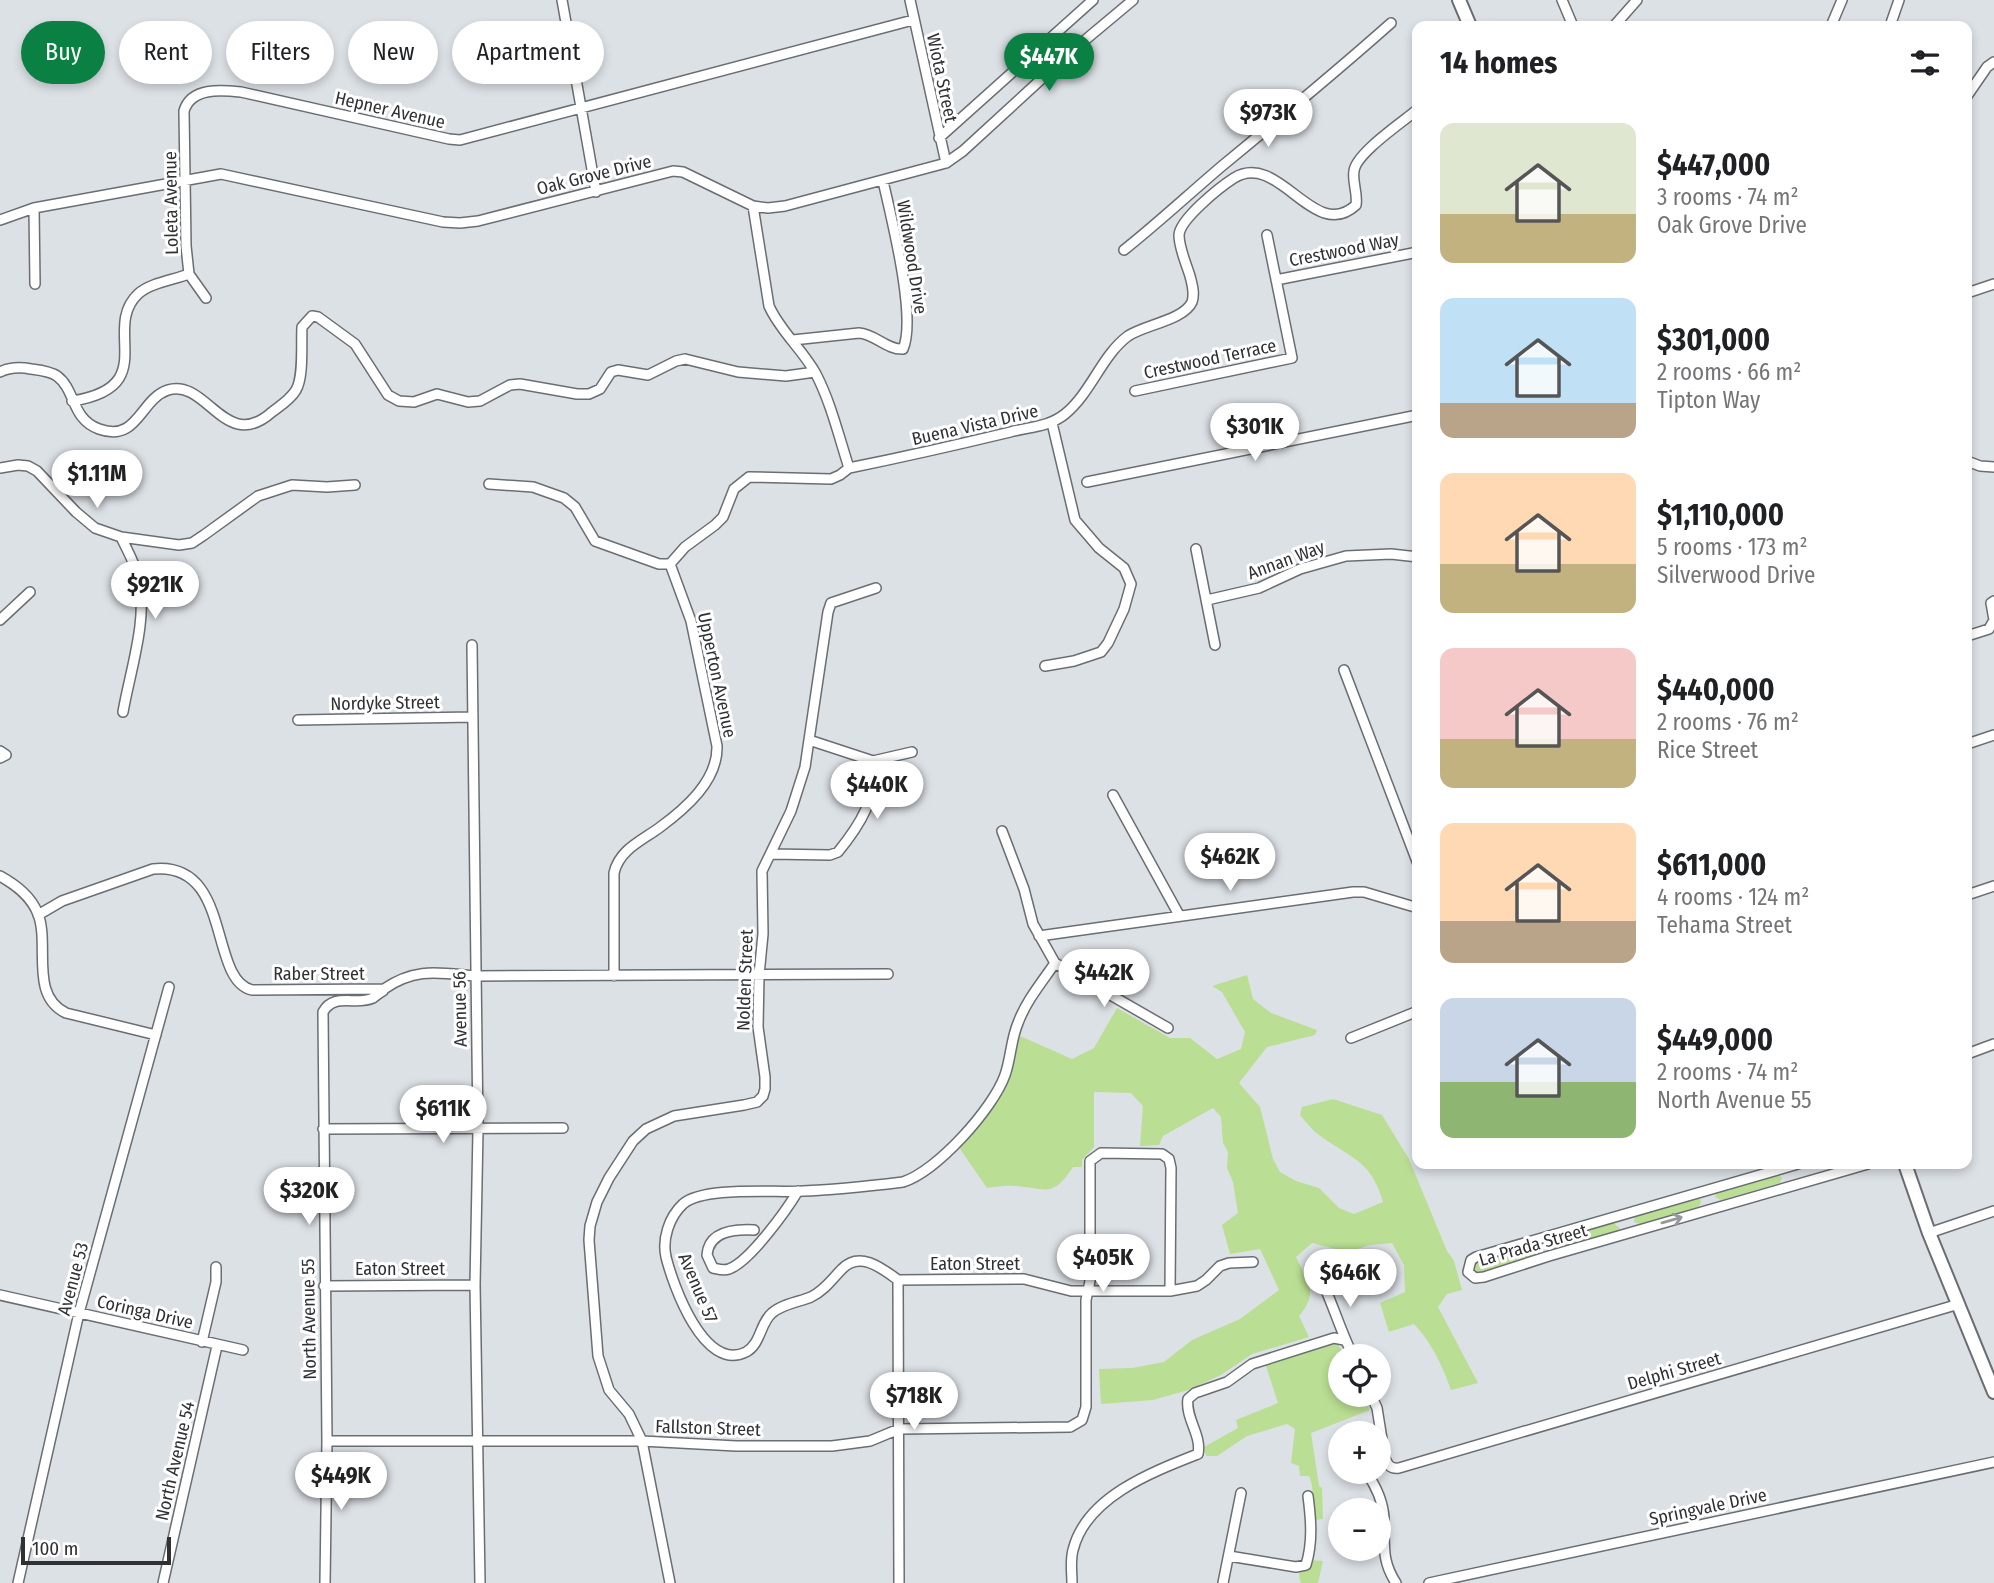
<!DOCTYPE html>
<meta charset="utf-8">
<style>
:root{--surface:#fff;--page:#f2f2f2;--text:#202124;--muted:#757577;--accent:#0b8043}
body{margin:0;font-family:"Fira Sans Condensed",sans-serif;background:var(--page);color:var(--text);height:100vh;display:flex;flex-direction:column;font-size:26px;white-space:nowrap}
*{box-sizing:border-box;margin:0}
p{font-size:23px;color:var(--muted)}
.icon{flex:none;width:38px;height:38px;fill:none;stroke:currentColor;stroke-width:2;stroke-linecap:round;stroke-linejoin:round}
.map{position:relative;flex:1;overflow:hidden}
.panel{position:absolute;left:1412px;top:21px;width:560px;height:1148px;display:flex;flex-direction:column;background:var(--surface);border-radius:14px;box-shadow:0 4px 10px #0003}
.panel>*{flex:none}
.guide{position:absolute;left:21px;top:21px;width:665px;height:63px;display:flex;gap:14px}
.controls{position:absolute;left:1328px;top:1344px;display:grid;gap:14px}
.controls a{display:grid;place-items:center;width:63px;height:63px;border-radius:50%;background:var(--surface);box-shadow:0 4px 10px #0003;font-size:35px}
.scale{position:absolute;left:21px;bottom:18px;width:150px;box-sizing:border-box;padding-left:7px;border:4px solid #303134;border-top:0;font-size:19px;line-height:24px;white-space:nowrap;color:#303134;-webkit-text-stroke:5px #fff;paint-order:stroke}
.price{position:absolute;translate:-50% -60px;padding:0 16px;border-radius:24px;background:#fff;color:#222;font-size:23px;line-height:46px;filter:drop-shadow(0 2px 4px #0008)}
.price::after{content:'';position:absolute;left:50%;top:42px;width:21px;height:16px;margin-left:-10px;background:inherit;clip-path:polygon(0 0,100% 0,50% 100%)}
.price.current{background:var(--accent);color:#fff}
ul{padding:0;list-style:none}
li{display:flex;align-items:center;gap:21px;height:175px;padding:0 28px}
li span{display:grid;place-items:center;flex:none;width:196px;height:140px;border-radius:14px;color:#555}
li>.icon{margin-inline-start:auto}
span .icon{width:84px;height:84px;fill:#fffc;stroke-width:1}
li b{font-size:30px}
h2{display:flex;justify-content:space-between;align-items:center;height:84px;padding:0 28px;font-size:30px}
.tag{padding:0 24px;border-radius:32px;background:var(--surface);box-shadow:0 4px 10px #0003;font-size:24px;line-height:63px}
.tag.current{background:var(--accent);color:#fff}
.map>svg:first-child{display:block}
.grass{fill:#bade93}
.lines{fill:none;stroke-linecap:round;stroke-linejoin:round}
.street-casing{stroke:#6a6e73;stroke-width:12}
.secondary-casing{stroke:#6a6e73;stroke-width:16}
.street{stroke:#fff;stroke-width:9}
.secondary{stroke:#fff;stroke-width:12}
.oneway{stroke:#98989a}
.labels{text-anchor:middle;stroke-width:6;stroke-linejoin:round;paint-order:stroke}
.street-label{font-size:18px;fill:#303134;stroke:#fff}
</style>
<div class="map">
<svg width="1994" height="1583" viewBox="0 0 1994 1583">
<rect width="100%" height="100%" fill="#dce1e6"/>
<!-- grass -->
<path class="grass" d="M 1247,975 L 1253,999 L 1271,1013 L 1317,1030 L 1315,1035 L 1267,1047 L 1239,1083 L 1260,1107 L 1273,1159 L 1280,1172 L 1296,1181 L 1319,1188 L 1339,1208 L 1354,1214 L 1383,1202 C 1371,1160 1352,1159 1319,1135 C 1312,1130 1306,1122 1300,1115 L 1302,1107 L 1333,1099 L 1382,1115 L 1409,1159 L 1447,1251 L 1454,1261 L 1462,1290 L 1447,1294 L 1438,1307 L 1478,1383 L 1451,1390 C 1442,1365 1432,1343 1414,1324 L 1389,1332 L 1380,1303 L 1405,1292 L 1404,1265 L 1392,1243 L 1370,1245 L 1348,1252 L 1312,1243 L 1296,1257 C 1308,1281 1319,1293 1299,1316 L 1309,1337 L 1252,1354 L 1221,1375 L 1188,1390 L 1153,1400 L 1101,1404 L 1099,1369 L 1132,1368 L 1164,1362 L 1192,1340 L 1240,1319 L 1279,1290 L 1260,1249 L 1230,1254 L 1222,1225 L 1238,1213 L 1233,1182 L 1227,1168 L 1228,1152 L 1223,1143 L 1221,1117 L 1213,1108 L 1163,1136 L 1159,1145 L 1140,1146 L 1143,1106 L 1131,1093 L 1094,1092 L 1094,1147 L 1082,1160 L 1082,1167 L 1073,1167 C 1052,1199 1046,1188 1015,1186 C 1006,1185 996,1187 987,1188 L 958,1146 L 1012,1062 L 1020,1036 L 1072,1059 L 1094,1048 L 1117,1008 L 1170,1038 L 1190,1038 L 1217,1059 L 1241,1049 L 1245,1032 L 1222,992 L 1212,986 Z
M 1777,1172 L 1782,1178 L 1780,1183 L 1721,1200 L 1715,1197 L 1718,1190 Z
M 1696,1197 L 1700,1198 L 1701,1203 L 1698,1207 L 1640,1224 L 1634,1222 L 1635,1216 Z
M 1612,1222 L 1620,1228 L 1618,1231 L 1559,1250 L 1554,1246 L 1556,1239 Z
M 1532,1246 L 1536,1247 L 1536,1255 L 1477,1273 L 1471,1269 L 1474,1263 Z
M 1336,1343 L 1347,1356 L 1340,1356 L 1340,1395 L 1364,1395 L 1370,1410 L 1311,1433 L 1319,1486 L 1322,1488 L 1323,1519 L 1314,1520 L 1312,1485 L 1309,1476 L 1300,1476 L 1299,1466 L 1291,1463 L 1295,1429 L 1287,1424 L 1247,1436 L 1217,1456 L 1206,1456 L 1204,1447 L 1238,1428 L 1236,1420 L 1278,1403 L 1265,1363 Z
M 1310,1560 L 1323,1561 L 1318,1583 L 1301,1583 C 1296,1569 1302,1571 1310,1560 Z"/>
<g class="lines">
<!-- street casing -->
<g class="street-casing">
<path id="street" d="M 562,0 L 596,192
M 910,0 L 946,163
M 1562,0 L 1573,26
M 1614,26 L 1637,0
M 1831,26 L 1842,0
M 1890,26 L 1899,0
M 1967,96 L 1987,67 L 1994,62
M 939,138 L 1093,0
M 753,206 L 769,306 C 780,331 803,350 816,374 C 831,403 839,437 849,468
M 34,208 L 35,284
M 0,220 L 34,208 L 221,174 L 443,222 L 460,223 L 478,221 L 673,171 L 683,172 L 753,206 L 768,208 L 785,206 L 946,163 L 963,151 L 1072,51 L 1133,0
M 1124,250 C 1158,223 1189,194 1222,166 C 1279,119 1336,72 1391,23
M 189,274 L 206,298
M 1276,280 L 1418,252
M 1967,293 L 1994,284
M 793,340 L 859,333 C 875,334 887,350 903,349 C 917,317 891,217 883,181
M 0,372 C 10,367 20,367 31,369 C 39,370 50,371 57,376 C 76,390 71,419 99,429 C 138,443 140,399 168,390 C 207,378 225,454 272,412 C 280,406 291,399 296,390 C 304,377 301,343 302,327 L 312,316 L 318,317 L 355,344 L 388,395 L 399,401 L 414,402 L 437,394 L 468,402 L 480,401 L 510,385 L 520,384 L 577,394 L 589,394 L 600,389 L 611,372 L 618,370 L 648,375 L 676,361 L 685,359 L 738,372 L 786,376 L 815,372
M 1135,391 L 1292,358 L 1267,235
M 72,401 C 162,387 101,329 138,294 C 150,283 173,280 189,274 L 186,246 L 184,111 C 191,87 221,90 241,92 L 449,139 L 460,140 L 913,20
M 1967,461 L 1980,466 L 1994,467
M 0,468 L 18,465 L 28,466 L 37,471 L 76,512 L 95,528 L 121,537 L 179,545 L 192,543 L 204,535 L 258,496 L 292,485 L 327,487 L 355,485
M 849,468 C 903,457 956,445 1010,432 C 1029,427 1049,427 1065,414 C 1091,393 1102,355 1128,336 C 1144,325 1184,320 1192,302 C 1195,293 1192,284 1190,276 C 1186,263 1179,248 1179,235 C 1180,219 1220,187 1234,178 C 1279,150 1314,244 1356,205 C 1358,193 1352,182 1354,171 C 1356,153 1403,122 1418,109
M 1087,482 L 1418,415
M 489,484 L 533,487 L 564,498 L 575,507 L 595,541 L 659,564 L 670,564
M 121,537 C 127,550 135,563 138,577 C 149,617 130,671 123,712
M 1196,549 L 1215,645
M 1207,600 L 1259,588 L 1300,569 L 1346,556 L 1391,554 L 1418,557
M 0,620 L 30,592
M 1967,636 L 1989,629 L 1994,620 L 1991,603 L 1994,601
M 472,645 L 478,1130 L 475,1285 L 480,1583
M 1045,666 L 1074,661 L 1101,652 L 1108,643 L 1124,609 L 1131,584 L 1124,568 L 1099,548 L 1075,520 L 1052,423
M 1344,670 L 1418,864
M 298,720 L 473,717
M 809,740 L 873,761 L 912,752
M 1967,744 L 1994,735
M 0,751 L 6,755 L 0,758
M 1113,795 L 1179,915
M 1002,831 L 1024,889 L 1033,924 L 1055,963 L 1168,1028
M 771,854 L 830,855 L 838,852 C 860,825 878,797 873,761
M 0,876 C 16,885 31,896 38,914 C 50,945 29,995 66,1013 L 156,1035
M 1967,895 L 1994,886
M 38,915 L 62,901 L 153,869 C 233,861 208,980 252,990 L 384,989 C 416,967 439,973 476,976 L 888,974
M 1039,936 L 1353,892 L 1364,892 L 1418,908
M 614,976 L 614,873 C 619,850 641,841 659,828 C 685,809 718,781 717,746 L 691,621 L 670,564 L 685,547 L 715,525 L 723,517 L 734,489 L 749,477 L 831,479 L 840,475 L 849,468
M 1351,1038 L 1418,1011
M 1967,1054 L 1994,1044
M 323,1129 L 563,1128
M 1798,1164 L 1476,1257 L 1471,1260 L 1468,1272 L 1475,1278 L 1484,1277 L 1549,1256 L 1868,1164
M 754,1230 C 734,1229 709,1231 707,1255 L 713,1268 C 718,1269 723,1271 729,1269 C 750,1261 786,1211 798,1191
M 1929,1233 L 1994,1211
M 898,1280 C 883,1269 860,1250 842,1269 C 832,1279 825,1290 811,1297 C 799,1302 782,1304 772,1313 C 760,1323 761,1344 746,1352 C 704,1373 673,1285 666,1257 C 662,1239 669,1217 683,1204 C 704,1186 775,1193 803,1191 C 837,1190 870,1186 903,1182 C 937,1171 993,1109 1005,1075 C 1011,1058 1011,1039 1018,1023 C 1026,1001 1042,982 1055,963
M 898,1280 L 1024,1279 L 1071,1291 L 1170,1291 L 1197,1286 L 1206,1280 L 1220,1266 L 1229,1263 L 1253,1262
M 898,1280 L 899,1583
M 324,1286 L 475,1285
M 1325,1288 C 1335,1311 1342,1334 1353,1356
M 0,1295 L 243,1350
M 202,1342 L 216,1282 L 216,1267
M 1371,1395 L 1377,1408 L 1385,1458 C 1388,1465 1390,1469 1399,1468 L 1959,1304
M 327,1441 L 642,1441 L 736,1446 L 832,1446 L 870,1441 L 899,1429 L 1070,1427 L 1082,1420 L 1086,1407 L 1086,1300 L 1090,1281 L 1090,1161 L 1101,1153 L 1162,1154 L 1169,1159 L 1171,1168 L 1170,1291
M 1366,1472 C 1376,1486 1383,1501 1384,1518 C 1385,1545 1381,1560 1396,1583
M 1229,1556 L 1296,1567 L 1306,1565 C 1313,1542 1311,1519 1308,1496
M 18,1583 L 79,1313 L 169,987
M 163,1583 L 217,1346
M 325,1583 L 327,1441 L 323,1012 C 334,992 356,1006 373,998 C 376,996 379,993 383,991
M 670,1583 L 642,1441 L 629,1414 L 609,1390 L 598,1356 L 589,1240 L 590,1226 L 597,1202 L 609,1178 L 633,1141 L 646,1129 L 674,1116 L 744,1105 L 757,1102 L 763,1096 L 765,1089 L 765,1077 L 758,1027 L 759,975 L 763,934 L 762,871 L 791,811 L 805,767 L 828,612 L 831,603 L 876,588
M 1072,1583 C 1072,1572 1070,1561 1073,1550 C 1086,1497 1152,1472 1198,1454 C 1202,1435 1185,1418 1188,1399 L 1195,1393 L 1227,1382 L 1252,1364 L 1334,1338 L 1344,1340
M 1223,1583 L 1241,1493
M 1429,1583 L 1994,1462"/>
</g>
<!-- secondary casing -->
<g class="secondary-casing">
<path id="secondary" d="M 1459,0 L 1470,26
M 1905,1164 L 1929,1233 L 1994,1392"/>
</g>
<!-- street -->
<use href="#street" class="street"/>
<!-- secondary -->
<use href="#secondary" class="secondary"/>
</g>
<!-- one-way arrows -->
<defs><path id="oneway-shaft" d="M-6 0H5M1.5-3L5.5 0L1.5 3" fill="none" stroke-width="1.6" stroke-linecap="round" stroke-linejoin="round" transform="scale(1.75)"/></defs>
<use class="oneway" href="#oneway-shaft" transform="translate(1672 1220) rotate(-16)"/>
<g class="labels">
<!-- street labels -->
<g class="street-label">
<text transform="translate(942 78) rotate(78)" y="6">Wiota Street</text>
<text transform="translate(390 110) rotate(13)" y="6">Hepner Avenue</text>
<text transform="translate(594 175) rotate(-14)" y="6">Oak Grove Drive</text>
<text transform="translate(171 203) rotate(-91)" y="6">Loleta Avenue</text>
<text transform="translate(1344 250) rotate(-11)" y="6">Crestwood Way</text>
<text transform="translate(912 257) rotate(81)" y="6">Wildwood Drive</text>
<text transform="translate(1210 359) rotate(-12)" y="6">Crestwood Terrace</text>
<text transform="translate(975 425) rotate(-13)" y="6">Buena Vista Drive</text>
<text transform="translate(1286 560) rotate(-20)" y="6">Annan Way</text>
<text transform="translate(717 675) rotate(78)" y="6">Upperton Avenue</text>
<text transform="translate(385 703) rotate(-1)" y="6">Nordyke Street</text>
<text x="319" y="980">Raber Street</text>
<text transform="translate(745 980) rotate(-88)" y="6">Nolden Street</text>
<text transform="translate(460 1009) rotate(-91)" y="6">Avenue 56</text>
<text transform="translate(1533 1245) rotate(-16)" y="6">La Prada Street</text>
<text x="975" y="1270">Eaton Street</text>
<text x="400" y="1275">Eaton Street</text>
<text transform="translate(73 1279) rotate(-75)" y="6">Avenue 53</text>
<text transform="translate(698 1288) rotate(67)" y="6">Avenue 57</text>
<text transform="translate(145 1312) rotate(13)" y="6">Coringa Drive</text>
<text transform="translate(309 1319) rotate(-91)" y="6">North Avenue 55</text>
<text transform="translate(1674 1371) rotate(-16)" y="6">Delphi Street</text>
<text transform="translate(708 1428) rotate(2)" y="6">Fallston Street</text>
<text transform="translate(175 1461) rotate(-77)" y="6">North Avenue 54</text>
<text transform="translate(1708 1507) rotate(-12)" y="6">Springvale Drive</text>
</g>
</g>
</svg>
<div class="controls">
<a><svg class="icon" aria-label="locate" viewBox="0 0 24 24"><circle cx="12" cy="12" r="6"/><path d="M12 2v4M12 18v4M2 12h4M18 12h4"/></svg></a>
<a>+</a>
<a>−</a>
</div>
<div class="scale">100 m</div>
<b class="price current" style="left:1049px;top:93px">$447K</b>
<b class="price" style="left:1268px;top:149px">$973K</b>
<b class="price" style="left:1255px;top:463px">$301K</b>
<b class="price" style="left:97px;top:510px">$1.11M</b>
<b class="price" style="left:155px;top:621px">$921K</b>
<b class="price" style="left:877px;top:821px">$440K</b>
<b class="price" style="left:1230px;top:893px">$462K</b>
<b class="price" style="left:1104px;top:1009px">$442K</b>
<b class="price" style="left:443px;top:1145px">$611K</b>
<b class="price" style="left:309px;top:1227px">$320K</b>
<b class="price" style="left:1103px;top:1294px">$405K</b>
<b class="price" style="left:1350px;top:1309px">$646K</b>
<b class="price" style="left:914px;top:1432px">$718K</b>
<b class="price" style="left:341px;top:1512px">$449K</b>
<div class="guide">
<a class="tag current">Buy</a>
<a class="tag">Rent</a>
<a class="tag">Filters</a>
<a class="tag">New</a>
<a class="tag">Apartment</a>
</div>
<section class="panel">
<h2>14 homes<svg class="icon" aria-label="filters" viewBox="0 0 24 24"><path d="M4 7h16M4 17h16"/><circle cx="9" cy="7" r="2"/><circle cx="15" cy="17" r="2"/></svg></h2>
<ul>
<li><span style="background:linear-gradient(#dfe7d0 65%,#c2b280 0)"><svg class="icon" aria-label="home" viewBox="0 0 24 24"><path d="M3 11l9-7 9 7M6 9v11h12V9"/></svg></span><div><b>$447,000</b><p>3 rooms · 74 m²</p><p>Oak Grove Drive</p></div></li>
<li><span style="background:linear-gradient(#bfe0f5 75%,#b9a48a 0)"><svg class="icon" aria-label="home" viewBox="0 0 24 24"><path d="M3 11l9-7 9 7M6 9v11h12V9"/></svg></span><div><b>$301,000</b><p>2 rooms · 66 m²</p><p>Tipton Way</p></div></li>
<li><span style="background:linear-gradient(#ffd9b3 65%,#c2b280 0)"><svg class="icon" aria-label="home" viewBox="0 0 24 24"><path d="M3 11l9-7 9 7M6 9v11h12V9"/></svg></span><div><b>$1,110,000</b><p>5 rooms · 173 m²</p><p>Silverwood Drive</p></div></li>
<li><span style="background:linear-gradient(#f6c9c9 65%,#c2b280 0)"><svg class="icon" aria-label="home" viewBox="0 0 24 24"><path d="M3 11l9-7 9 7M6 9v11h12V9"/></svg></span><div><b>$440,000</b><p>2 rooms · 76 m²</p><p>Rice Street</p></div></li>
<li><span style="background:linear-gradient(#ffd9b3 70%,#b9a48a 0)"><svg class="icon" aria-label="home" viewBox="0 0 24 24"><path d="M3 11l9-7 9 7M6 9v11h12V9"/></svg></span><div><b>$611,000</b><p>4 rooms · 124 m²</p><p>Tehama Street</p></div></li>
<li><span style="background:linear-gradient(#c9d6e8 60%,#8fb573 0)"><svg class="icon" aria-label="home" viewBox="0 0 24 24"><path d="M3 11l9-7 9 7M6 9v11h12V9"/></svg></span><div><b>$449,000</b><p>2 rooms · 74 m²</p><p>North Avenue 55</p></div></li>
</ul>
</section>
</div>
